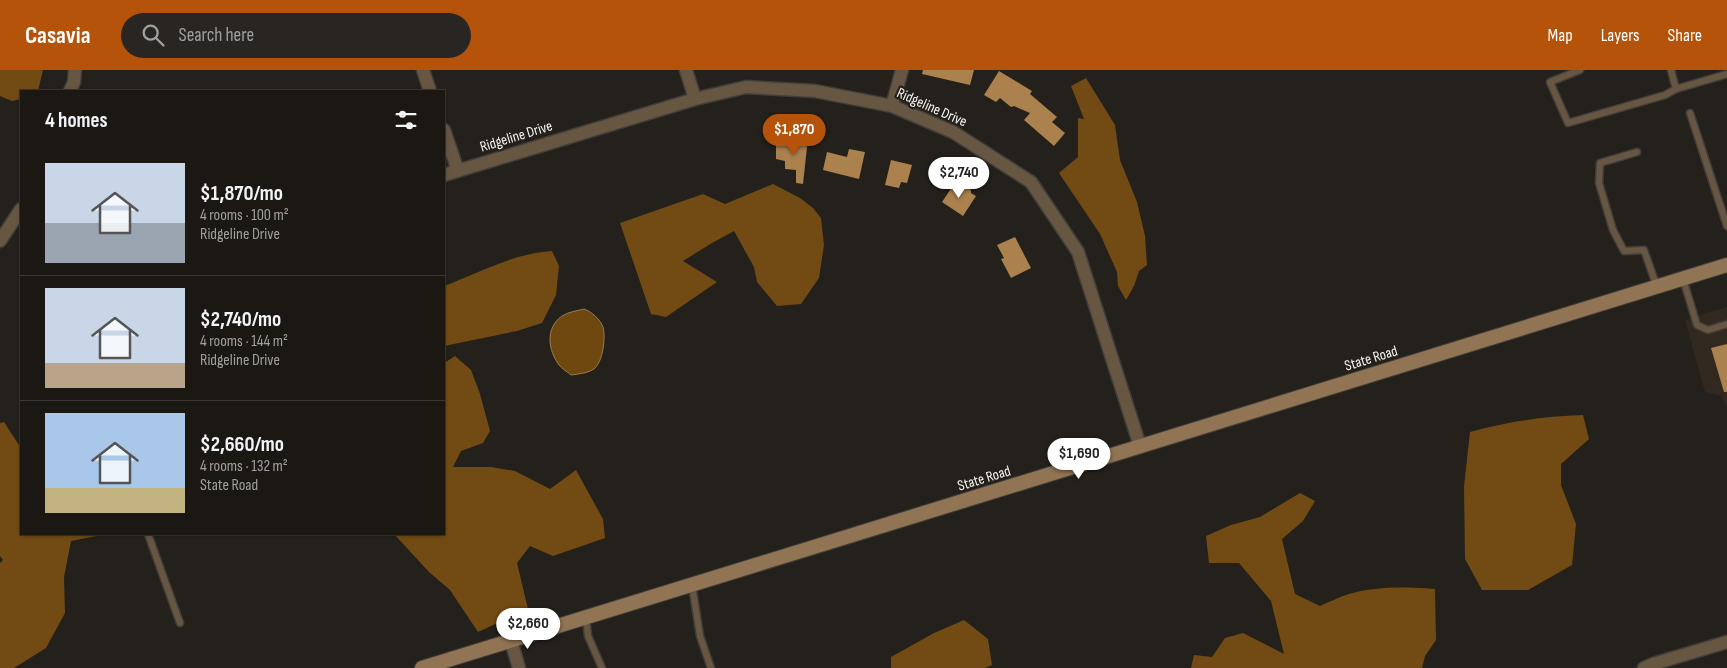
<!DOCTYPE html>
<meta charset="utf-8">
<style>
:root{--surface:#1b1814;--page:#282522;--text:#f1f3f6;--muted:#a0a0a0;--line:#393734;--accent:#b45309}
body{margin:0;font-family:"Sofia Sans Condensed",sans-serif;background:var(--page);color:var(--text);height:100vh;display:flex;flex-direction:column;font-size:19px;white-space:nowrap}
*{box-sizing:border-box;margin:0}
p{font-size:16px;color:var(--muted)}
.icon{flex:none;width:28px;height:28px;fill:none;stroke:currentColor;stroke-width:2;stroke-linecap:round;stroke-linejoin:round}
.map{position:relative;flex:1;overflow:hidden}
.drawer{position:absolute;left:20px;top:20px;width:425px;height:445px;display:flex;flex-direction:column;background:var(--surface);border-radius:0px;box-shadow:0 1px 4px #0004,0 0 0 1px var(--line)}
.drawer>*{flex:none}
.price{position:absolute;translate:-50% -42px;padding:0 11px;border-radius:18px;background:#fff;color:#222;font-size:16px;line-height:32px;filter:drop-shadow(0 1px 2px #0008)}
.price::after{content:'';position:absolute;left:50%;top:30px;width:15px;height:11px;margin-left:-8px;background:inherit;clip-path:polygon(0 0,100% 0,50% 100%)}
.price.on{background:var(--accent);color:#fff}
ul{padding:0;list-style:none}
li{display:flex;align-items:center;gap:15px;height:125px;padding:0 25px}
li+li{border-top:1px solid var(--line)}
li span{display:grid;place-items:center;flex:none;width:140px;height:100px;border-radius:0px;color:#555}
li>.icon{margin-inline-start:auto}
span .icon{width:60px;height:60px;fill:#fffc;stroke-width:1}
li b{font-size:21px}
h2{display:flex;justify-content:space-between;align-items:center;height:60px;padding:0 25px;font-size:21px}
header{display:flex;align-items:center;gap:30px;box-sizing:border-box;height:70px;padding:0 25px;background:var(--accent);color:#fff}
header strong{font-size:24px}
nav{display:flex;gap:28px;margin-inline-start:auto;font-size:18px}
.search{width:350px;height:45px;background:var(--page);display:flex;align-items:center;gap:12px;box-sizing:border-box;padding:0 18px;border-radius:28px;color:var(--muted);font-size:19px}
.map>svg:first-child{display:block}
.built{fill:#312920}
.forest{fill:#714b13}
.water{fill:#6e480e;stroke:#977b52}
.building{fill:#ab814d}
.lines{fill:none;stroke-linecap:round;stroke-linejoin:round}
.service-casing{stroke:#413e39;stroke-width:9}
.minor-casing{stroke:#413e39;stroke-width:15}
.secondary-casing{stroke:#413e39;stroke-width:16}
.service{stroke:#675642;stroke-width:6}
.minor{stroke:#675642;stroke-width:12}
.secondary{stroke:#907453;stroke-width:14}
.labels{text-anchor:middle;stroke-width:4.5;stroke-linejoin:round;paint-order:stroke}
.street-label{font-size:15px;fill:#f6f3ef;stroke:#24201b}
</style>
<header>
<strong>Casavia</strong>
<div class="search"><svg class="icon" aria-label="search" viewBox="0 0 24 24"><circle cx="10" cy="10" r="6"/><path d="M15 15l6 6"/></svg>Search here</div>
<nav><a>Map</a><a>Layers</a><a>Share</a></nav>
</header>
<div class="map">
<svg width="1727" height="598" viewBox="0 0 1727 598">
<rect width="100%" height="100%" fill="#24201b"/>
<!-- built -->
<path class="built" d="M 1727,237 L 1727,340 L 1722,326 L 1705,322 L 1685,250 Z"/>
<!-- forest -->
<path class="forest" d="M 0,0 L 43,0 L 38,21 L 21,21 L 21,29 L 12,31 L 0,26 Z
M 1086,8 L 1115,55 L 1120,90 L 1137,132 L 1145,166 L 1147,195 L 1139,201 L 1134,216 L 1126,230 L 1118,216 L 1117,202 L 1100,164 L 1059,103 L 1078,87 L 1078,48 L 1084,49 L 1071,16 Z
M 773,114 L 800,128 L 813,138 L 821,148 L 824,175 L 819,208 L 801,234 L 777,236 L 757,212 L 754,197 L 734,161 L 712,173 L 683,191 L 717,212 L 666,247 L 651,244 L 620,153 L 703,124 L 725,134 Z
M 552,181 L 559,196 L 556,225 L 542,253 L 517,261 L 444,276 L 444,216 C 478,203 515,183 552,181 Z
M 455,286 L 471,300 L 480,324 L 490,361 L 483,373 L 461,381 L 453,397 L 491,397 L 515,401 L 550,419 L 576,400 L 603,449 L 605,468 L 553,486 L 530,476 L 517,493 L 528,539 L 478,562 L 450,520 L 429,502 L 394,464 L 444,464 L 444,293 Z
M 1583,345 L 1589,369 L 1561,394 L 1561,415 L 1576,454 L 1572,495 L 1528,520 L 1482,520 L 1465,489 L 1464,416 L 1470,362 C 1508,352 1543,346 1583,345 Z
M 4,352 L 21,378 L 21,464 L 107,464 L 71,471 L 64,507 L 65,543 L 46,578 L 14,598 L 0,598 L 0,493 L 3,490 L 0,486 L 0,353 Z
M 1300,423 L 1315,431 L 1303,451 L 1282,469 L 1295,524 L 1320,536 C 1329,532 1339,527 1349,524 C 1377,516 1407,517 1435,519 L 1436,570 L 1425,586 L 1422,598 L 1191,598 L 1194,585 L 1212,587 L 1225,568 L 1243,563 L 1284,584 L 1271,531 L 1239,493 L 1209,493 L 1206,466 L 1231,455 L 1260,447 Z
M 964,550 L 988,569 L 992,595 L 985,598 L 891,598 L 891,587 L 934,563 Z"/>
<!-- water -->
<path class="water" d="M 584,239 C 592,242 600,249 603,257 C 606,267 603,292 594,299 C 588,303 579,304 571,305 C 568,302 562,299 559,295 C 548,280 545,258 562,246 C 568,242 576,241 584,239 Z"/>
<!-- building -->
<path class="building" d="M 923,0 L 974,0 L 970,15 L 922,4 Z
M 999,1 L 1032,21 L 1030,24 L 1057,47 L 1052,52 L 1065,63 L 1054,76 L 1024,50 L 1030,43 L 1014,36 L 1011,37 L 1000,28 L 996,32 L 984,25 Z
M 793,68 L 808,68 L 803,114 L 796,113 L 796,100 L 785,99 L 785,91 L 776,89 L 776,73 L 792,72 Z
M 849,79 L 865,82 L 859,109 L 823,100 L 827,82 L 847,87 Z
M 891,90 L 912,95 L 907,113 L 901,112 L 899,118 L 885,115 Z
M 954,114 L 960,118 L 962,116 L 971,120 L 971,123 L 976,126 L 963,146 L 942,132 Z
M 1015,167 L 1031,198 L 1011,208 L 1001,189 L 1004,188 L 997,175 Z
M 1727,274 L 1727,322 L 1724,322 L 1711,278 Z"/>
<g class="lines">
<!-- service casing -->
<g class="service-casing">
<path id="service" d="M 1580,0 L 1550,12 L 1568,53 L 1665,25 L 1676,19 L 1727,4
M 1671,0 L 1676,19
M 1690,43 L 1727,156
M 1637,82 L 1600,93 L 1599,113 L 1613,160 L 1624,181 L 1644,180 L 1657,217
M 1683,209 L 1697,255 L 1708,260 L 1727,254
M 148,464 L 180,553
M 692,515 L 700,566 L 711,598
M 586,548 L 588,566 L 602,598"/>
</g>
<!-- minor casing -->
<g class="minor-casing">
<path id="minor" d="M 423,0 L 430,21
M 686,0 L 695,29
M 70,21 L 74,12 L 75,0
M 892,36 L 902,0
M 444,60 L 458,101
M 444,105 L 695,29 L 746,17 L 815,21 L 892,36 L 953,62 L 1031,112 L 1078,182 L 1140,376
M 0,171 L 21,139
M 511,571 L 519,598
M 1644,598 L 1653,594 L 1727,572"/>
</g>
<!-- secondary casing -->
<g class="secondary-casing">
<path id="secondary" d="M 422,598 L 1727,195"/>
</g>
<!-- service -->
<use href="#service" class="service"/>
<!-- minor -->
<use href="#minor" class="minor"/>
<!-- secondary -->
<use href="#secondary" class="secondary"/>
</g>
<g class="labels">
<!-- street labels -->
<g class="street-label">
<text transform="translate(932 37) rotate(24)" y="5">Ridgeline Drive</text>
<text transform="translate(516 66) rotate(-17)" y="5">Ridgeline Drive</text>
<text transform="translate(1371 288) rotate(-17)" y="5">State Road</text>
<text transform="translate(984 408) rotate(-17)" y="5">State Road</text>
</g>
</g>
</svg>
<b class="price on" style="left:794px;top:86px">$1,870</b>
<b class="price" style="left:959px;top:129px">$2,740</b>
<b class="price" style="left:1079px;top:410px">$1,690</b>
<b class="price" style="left:528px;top:580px">$2,660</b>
<section class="drawer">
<h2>4 homes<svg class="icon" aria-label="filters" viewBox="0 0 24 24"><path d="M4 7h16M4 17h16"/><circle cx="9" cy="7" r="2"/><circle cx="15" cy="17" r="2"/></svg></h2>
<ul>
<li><span style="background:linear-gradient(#c9d6e8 60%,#9aa5b1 0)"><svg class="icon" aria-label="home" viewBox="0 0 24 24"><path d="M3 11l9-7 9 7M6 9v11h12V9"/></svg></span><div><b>$1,870/mo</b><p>4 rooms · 100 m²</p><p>Ridgeline Drive</p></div></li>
<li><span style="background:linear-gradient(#c9d6e8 75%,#b9a48a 0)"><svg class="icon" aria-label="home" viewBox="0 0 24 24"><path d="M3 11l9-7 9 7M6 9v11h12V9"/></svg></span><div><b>$2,740/mo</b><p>4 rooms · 144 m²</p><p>Ridgeline Drive</p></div></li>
<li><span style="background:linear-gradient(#a9c7e8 75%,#c2b280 0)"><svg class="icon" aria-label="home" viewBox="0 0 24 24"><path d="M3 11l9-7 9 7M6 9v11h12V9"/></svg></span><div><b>$2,660/mo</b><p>4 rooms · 132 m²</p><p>State Road</p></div></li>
</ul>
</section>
</div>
